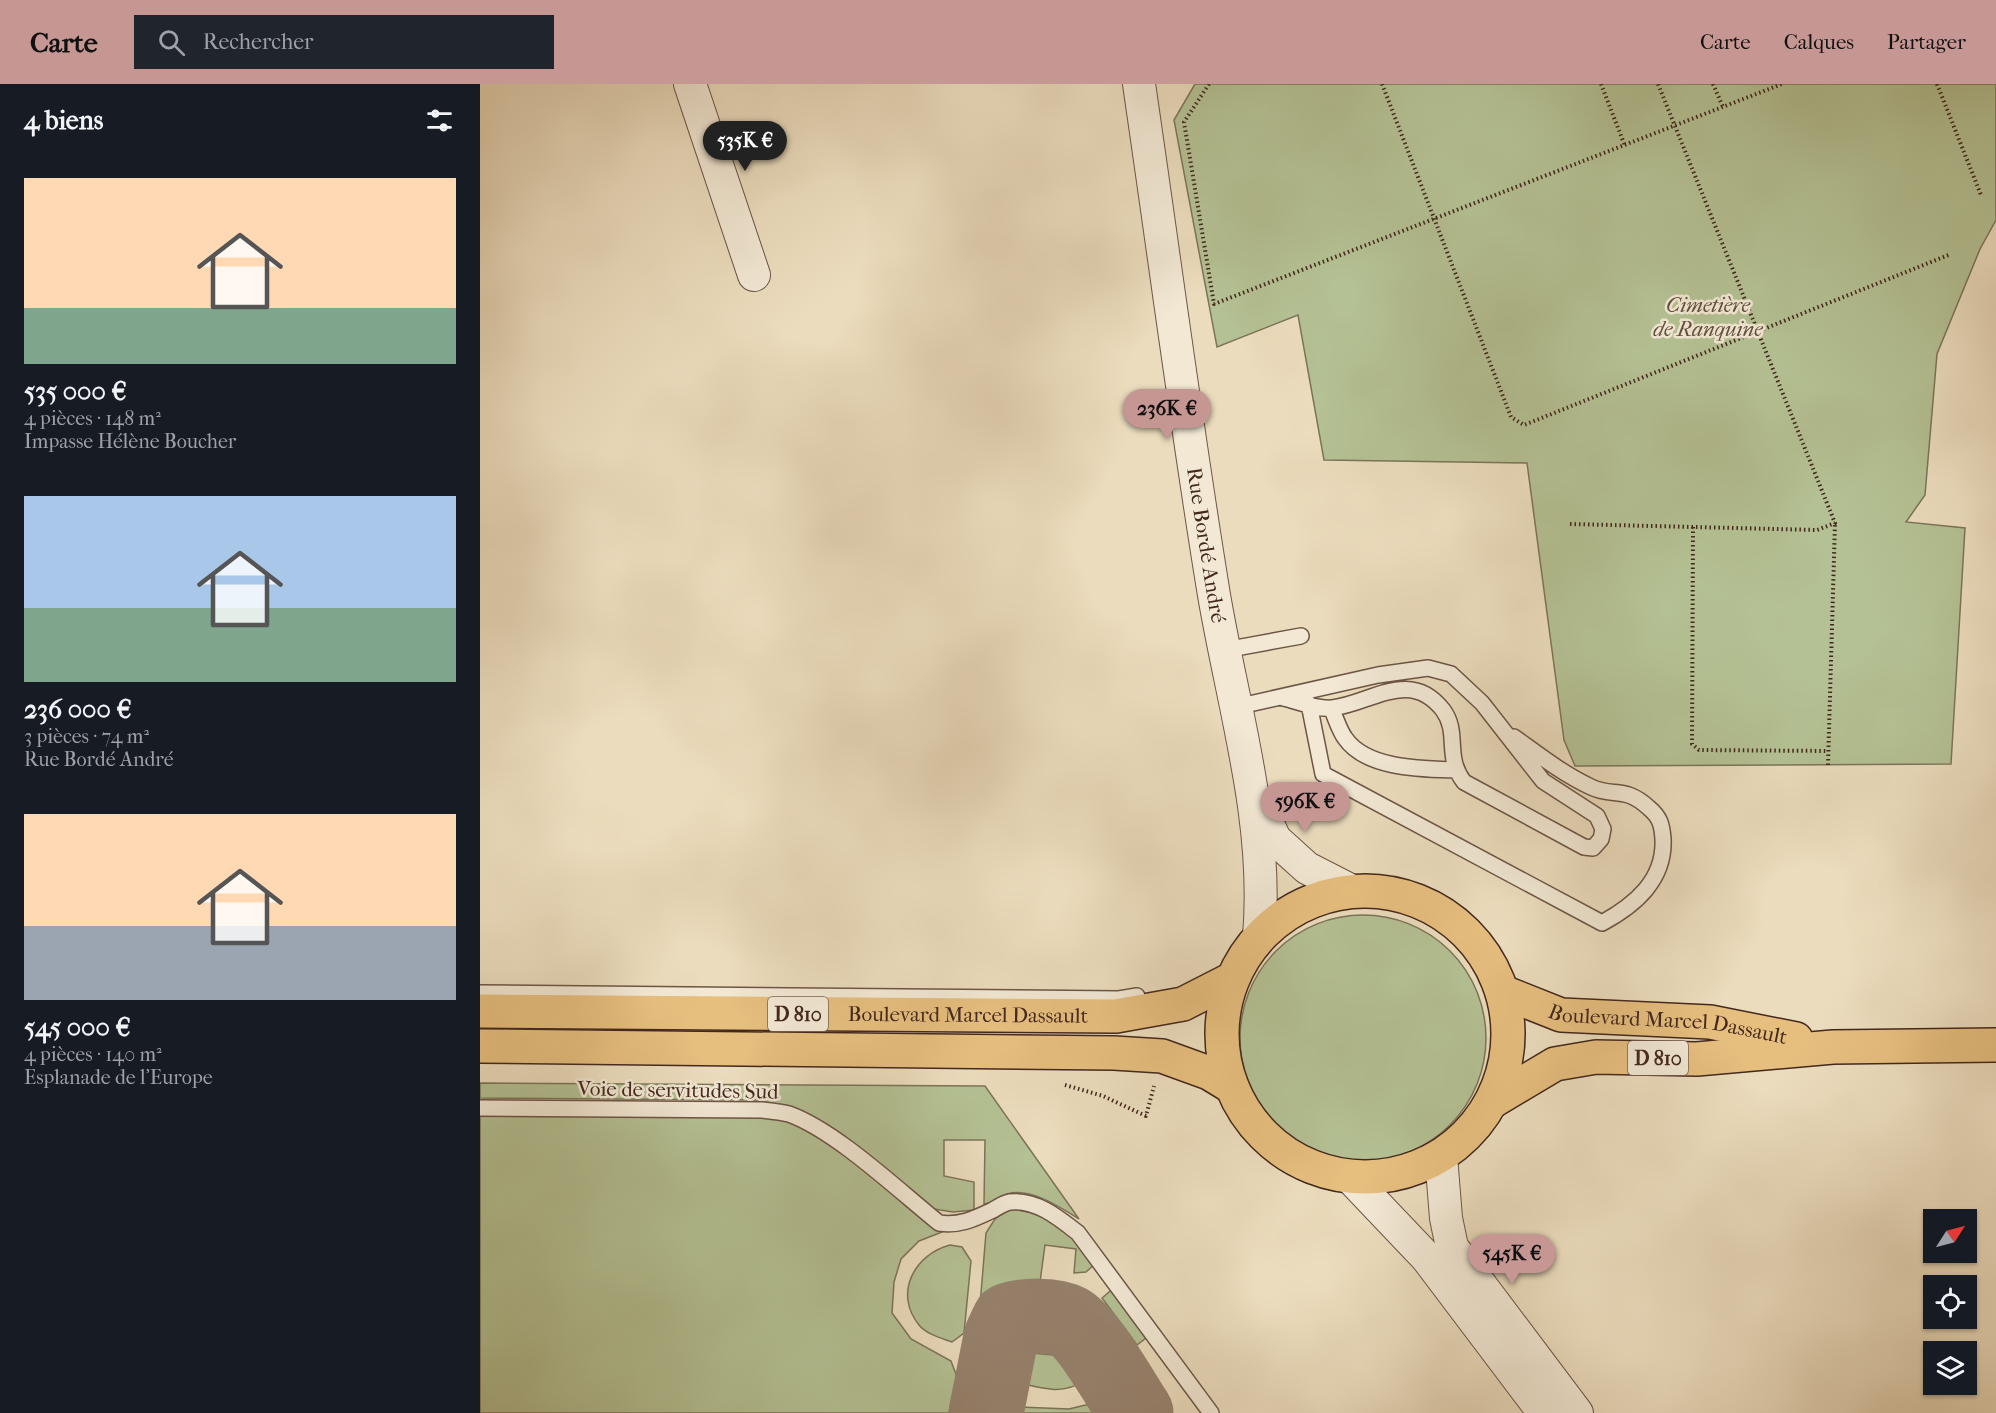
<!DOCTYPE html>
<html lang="fr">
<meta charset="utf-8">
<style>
:root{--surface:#171b24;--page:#20242c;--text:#f1f3f6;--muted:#9ea1a6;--accent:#c59692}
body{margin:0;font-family:"IM FELL French Canon",serif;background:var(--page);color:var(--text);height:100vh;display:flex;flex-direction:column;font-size:22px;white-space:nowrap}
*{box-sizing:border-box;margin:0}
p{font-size:20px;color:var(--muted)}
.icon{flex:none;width:33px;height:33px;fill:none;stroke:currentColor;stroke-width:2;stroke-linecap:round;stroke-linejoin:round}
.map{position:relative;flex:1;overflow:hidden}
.details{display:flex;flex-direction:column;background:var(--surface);width:480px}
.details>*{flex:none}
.needle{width:39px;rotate:54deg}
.buttons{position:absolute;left:1443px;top:1125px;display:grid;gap:12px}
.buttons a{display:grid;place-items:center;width:54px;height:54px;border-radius:0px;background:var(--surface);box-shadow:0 2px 4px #0004;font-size:30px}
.price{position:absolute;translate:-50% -51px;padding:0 14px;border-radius:21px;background:var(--accent);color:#111;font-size:20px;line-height:39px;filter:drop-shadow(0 2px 3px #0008)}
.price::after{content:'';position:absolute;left:50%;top:36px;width:18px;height:14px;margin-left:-9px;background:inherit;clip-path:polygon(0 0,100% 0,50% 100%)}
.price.active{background:#222;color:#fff}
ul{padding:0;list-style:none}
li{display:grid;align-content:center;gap:12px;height:318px;padding:0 24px}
li span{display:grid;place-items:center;height:186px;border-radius:0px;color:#555}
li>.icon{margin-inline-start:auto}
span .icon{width:108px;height:108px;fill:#fffc;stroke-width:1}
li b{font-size:26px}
h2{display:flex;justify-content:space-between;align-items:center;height:72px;padding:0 24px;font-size:26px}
header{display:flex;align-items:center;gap:36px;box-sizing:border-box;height:84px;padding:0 30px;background:var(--accent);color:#111}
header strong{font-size:28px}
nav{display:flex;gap:33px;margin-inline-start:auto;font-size:21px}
.search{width:420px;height:54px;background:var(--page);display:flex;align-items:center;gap:15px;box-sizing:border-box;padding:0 21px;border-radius:0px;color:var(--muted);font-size:22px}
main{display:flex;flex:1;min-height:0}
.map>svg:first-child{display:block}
.green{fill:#b4c194;stroke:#7c7459;stroke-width:1.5}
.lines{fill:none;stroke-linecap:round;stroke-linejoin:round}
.taxiway{stroke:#97826e;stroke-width:75}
.service-casing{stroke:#6d5546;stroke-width:18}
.minor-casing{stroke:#6d5546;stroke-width:34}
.primary-casing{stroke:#43281e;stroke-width:36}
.path{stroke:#43281e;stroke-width:4;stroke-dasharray:1.5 3;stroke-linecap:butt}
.service{stroke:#f2e8d4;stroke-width:15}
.minor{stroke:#f2e8d4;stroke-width:32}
.primary{stroke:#e6be7e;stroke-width:33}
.labels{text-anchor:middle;stroke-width:5;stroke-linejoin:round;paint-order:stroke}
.shield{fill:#f2e8d4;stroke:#786255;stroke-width:1.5}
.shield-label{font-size:20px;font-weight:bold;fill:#43281e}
.park-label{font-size:21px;font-style:italic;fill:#5f4e3c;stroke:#f2e8d4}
.street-label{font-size:21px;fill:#43281e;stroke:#f2e8d4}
</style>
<header>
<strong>Carte</strong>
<div class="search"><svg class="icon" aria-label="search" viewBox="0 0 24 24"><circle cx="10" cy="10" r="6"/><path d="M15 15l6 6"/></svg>Rechercher</div>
<nav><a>Carte</a><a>Calques</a><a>Partager</a></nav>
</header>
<main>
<section class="details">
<h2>4 biens<svg class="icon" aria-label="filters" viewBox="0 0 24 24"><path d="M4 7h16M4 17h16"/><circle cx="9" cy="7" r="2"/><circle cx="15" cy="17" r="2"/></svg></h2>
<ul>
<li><span style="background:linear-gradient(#ffd9b3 70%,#7fa58c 0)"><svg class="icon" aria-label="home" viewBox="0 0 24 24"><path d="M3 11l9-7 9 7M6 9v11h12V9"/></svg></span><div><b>535 000 €</b><p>4 pièces · 148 m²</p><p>Impasse Hélène Boucher</p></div></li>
<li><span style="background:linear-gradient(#a9c7e8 60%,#7fa58c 0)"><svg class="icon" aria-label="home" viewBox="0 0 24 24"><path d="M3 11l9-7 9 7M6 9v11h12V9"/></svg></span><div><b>236 000 €</b><p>3 pièces · 74 m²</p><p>Rue Bordé André</p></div></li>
<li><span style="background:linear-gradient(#ffd9b3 60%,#9aa5b1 0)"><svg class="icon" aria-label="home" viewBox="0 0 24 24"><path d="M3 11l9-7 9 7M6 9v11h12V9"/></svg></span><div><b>545 000 €</b><p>4 pièces · 140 m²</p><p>Esplanade de l'Europe</p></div></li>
</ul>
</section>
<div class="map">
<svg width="1516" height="1329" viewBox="0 0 1516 1329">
<rect width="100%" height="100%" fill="#ebdcbd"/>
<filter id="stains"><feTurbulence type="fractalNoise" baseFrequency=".00333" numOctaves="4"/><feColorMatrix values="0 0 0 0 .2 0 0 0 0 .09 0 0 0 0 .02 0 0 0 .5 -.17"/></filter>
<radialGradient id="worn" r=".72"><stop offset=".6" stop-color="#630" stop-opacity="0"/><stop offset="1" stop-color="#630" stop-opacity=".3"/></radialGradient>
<!-- green -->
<path class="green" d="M 715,0 L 1516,0 L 1516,136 L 1500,165 L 1457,270 L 1445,411 L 1426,438 L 1485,444 L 1471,680 L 1095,682 L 1084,656 L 1047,379 L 844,376 L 818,231 L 737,263 L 694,36 Z
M760 954a123 123 0 1 1 246 0a123 123 0 1 1-246 0Z
M 0,999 L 505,1002 L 599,1135 C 580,1123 550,1103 527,1110 C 518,1113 514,1119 504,1120 L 505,1056 L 464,1056 L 464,1092 L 494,1098 L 494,1126 L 473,1128 L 448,1124 L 313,1024 L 276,1016 L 0,1014 Z
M 0,1028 L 280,1030 L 319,1040 L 363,1069 L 462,1148 L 439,1157 L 421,1175 L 414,1198 L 412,1229 L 431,1255 L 471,1277 L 477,1293 L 469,1329 L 0,1329 Z
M 530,1125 C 572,1129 590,1148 616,1179 L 606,1188 L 594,1189 L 596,1165 L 565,1161 L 560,1198 C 522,1196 517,1199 499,1233 L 506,1149 L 515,1135 Z
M 470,1161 L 482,1163 L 491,1177 L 484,1249 L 472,1258 C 461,1254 446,1250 439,1241 C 413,1209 435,1170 470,1161 Z
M 635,1203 L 666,1254 L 657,1261 L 622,1214 Z
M 541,1268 L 584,1272 L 605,1296 C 583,1312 560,1304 536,1298 Z
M 618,1318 L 627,1329 L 531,1329 L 539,1323 L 589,1325 Z"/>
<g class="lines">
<!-- taxiway -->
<path class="taxiway" d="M 506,1329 L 521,1253 L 529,1236 C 545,1231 574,1230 589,1238 C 609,1249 642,1308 656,1329"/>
<!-- service casing -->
<g class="service-casing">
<path id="service" d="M 745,566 L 821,552
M 829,620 L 843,690 L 1122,839 C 1155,821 1185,796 1183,755 C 1182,741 1180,733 1169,724 C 1144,701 1134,714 1111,703 C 1083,690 1059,671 1034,653
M 756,623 L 898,591 L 948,584 L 971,590 L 1002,619 L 1063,697 L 1117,732 L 1123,745 L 1121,755 L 1113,764 L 1104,763 L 984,698 C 964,672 980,649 963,626 C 930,583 890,620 852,624 C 838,626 817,617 803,614
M 851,624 C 856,634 859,646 865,654 C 886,685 942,685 975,686
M 0,909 L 639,915 L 657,912
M 0,1024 L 282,1026 C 291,1027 301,1028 309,1030 C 356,1047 418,1106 459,1139 C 480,1142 494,1135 513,1126 C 518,1123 524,1119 530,1118 C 556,1115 579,1134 598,1149 L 731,1329"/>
</g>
<!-- minor casing -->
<g class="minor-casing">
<g id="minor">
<path d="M 210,0 L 274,191"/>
<path id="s1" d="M 659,0 C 684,170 706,341 734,511 C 753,623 789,737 779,852"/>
<path d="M 780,723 L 795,755 L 827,784 L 870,806"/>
<path d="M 961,1072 L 966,1134 L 972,1163 L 1097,1329"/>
<path d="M 870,1093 L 947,1174 L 1064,1329"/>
</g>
</g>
<!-- primary casing -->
<g class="primary-casing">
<g id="primary">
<circle cx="885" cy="950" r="143"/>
<path id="s2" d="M 1023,908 L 1081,931 L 1230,938 L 1316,955"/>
<path id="s3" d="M 0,927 L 636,932 L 703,920 L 752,895"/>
<path d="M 0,962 L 634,969 L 682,972 L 729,989 L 752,1003"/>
<path d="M 1013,1017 L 1075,980 L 1116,973 L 1217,975 L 1353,963 L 1516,961"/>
</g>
</g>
<!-- path -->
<path class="path" d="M 729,0 L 704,38 L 734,220 L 1302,0
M 902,0 L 1031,333 L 1044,341 L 1471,170
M 1121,0 L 1145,62
M 1233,0 L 1243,23
M 1457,0 L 1501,111
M 1090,440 L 1337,446 L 1355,439 L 1178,0
M 1213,443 L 1212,660 L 1219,666 L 1348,667
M 1348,681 L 1355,439
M 585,1001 L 623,1012 L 666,1032 L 674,1002"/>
<!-- service -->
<use href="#service" class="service"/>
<!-- minor -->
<use href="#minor" class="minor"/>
<!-- primary -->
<use href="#primary" class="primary"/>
</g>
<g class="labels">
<!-- shield labels -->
<g class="shield">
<rect x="288" y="913" width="60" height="34" rx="4.5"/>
<rect x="1148" y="957" width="60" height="34" rx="4.5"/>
</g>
<g class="shield-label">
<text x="318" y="937">D 810</text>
<text x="1178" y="981">D 810</text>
</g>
<!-- park labels -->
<g class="park-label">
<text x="1228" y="228">Cimetière<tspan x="1228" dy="24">de Ranquine</tspan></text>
</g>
<!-- street labels -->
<g class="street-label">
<text dy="7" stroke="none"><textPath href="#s1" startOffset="466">Rue Bordé André</textPath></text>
<text dy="7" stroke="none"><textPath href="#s3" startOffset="488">Boulevard Marcel Dassault</textPath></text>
<text dy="7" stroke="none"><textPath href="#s2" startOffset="170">Boulevard Marcel Dassault</textPath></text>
<text transform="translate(198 1006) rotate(1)" y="7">Voie de servitudes Sud</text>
</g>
</g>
<rect width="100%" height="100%" filter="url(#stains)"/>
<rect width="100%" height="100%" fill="url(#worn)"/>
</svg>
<div class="buttons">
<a><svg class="needle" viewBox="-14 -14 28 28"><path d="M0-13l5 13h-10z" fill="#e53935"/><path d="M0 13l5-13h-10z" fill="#9ea1a6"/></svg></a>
<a><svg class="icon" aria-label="locate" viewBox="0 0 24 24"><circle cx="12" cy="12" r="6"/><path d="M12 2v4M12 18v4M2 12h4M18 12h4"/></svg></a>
<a><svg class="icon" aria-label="layers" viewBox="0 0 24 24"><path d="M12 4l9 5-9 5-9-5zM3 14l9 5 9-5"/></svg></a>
</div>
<b class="price active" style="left:265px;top:88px">535K €</b>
<b class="price" style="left:687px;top:356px">236K €</b>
<b class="price" style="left:825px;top:749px">596K €</b>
<b class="price" style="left:1032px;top:1201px">545K €</b>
</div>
</main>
